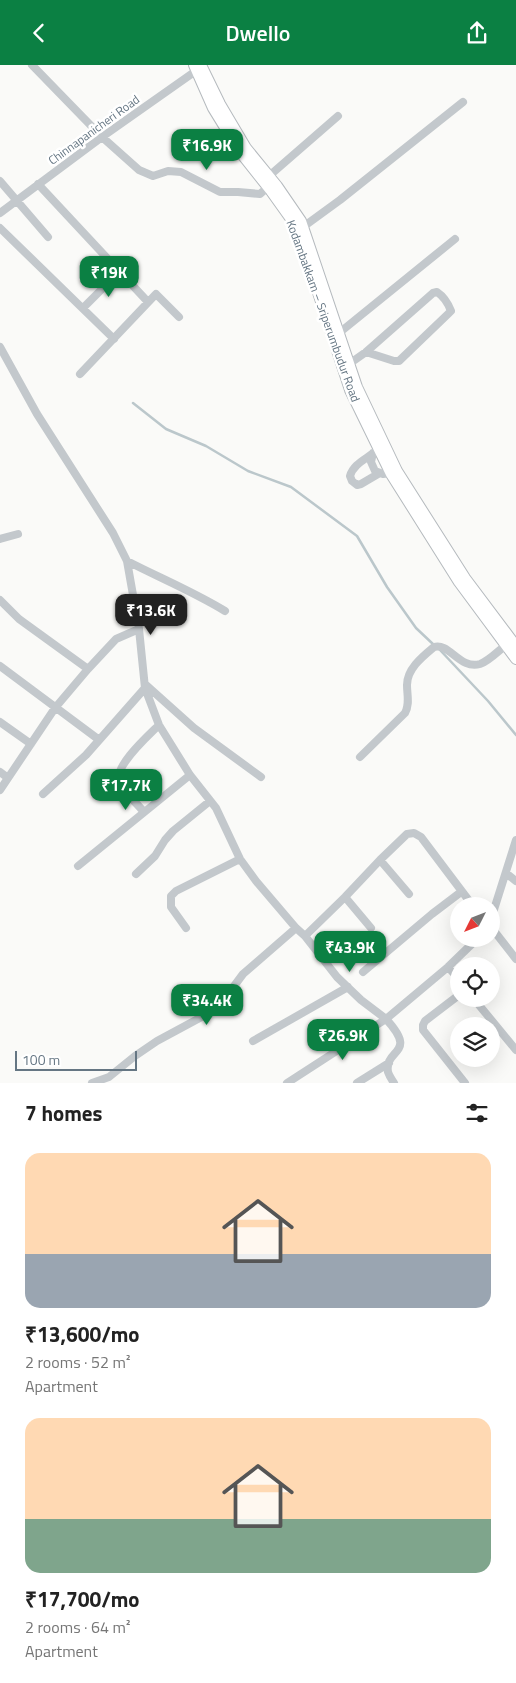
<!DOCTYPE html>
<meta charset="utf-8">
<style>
:root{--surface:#fff;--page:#f2f2f2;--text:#222;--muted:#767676;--accent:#0b8043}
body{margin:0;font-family:"Titillium Web",sans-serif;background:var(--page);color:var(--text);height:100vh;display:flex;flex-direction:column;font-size:19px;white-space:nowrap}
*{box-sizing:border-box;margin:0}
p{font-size:16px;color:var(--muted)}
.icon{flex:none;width:28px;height:28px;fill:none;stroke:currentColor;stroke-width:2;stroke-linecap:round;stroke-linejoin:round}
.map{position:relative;height:1018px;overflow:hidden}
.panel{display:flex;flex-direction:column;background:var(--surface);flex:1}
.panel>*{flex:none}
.needle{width:32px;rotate:228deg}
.buttons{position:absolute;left:450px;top:832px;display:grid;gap:10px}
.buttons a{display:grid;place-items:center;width:50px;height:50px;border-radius:50%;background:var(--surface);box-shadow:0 5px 20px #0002;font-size:25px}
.scale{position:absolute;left:15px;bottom:12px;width:122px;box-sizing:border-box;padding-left:5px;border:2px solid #657683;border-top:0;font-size:14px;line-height:18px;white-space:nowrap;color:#657683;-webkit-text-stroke:4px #fff;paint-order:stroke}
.price{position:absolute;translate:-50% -42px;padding:0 11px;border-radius:10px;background:var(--accent);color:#fff;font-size:16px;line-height:32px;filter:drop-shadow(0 1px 2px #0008)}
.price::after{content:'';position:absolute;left:50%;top:30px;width:15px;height:11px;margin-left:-8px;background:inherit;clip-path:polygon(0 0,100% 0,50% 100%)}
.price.active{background:#222;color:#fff}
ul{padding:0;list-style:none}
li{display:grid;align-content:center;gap:10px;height:265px;padding:0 25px}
li span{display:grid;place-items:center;height:155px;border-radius:15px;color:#555}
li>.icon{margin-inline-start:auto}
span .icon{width:90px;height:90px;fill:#fffc;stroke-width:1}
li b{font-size:21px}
h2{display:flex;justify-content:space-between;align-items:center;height:60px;padding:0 25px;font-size:21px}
header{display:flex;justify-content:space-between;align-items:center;height:65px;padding:0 25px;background:var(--accent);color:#fff;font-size:22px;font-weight:600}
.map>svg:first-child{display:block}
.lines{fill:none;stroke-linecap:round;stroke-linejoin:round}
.stream{stroke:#bbc7cb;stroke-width:2.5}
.major-casing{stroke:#b5babe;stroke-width:12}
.minor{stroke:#c3c8cc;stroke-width:8}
.major{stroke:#fff;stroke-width:10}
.labels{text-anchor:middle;stroke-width:5;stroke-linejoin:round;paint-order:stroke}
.street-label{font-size:12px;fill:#657683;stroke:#fff}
</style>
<header><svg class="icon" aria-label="back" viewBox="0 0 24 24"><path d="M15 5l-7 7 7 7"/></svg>Dwello<svg class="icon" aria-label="share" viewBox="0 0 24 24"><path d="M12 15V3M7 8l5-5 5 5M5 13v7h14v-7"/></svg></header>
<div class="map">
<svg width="516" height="1018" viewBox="0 0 516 1018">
<rect width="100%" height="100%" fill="#fafaf8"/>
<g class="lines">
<!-- stream -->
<path class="stream" d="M 133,338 L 166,364 L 206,381 L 248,406 L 291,422 L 357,471 L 387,522 L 416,563 L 434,580
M 440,585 L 488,636 L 516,670"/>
<!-- major casing -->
<g class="major-casing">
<path id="major" d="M 194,0 L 213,43 L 240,87 L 271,126 L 291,154 L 307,194 L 350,325 L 391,409 L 459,517 L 516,594
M 201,0 L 220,39 L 246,83 L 277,121 L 301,156 L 357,322 L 397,406 L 465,513 L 516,581"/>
</g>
<!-- minor -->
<path class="minor" d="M 32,0 L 102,72 L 139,105 L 153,111 L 168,106 L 181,107 L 220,127 L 238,127 L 260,129 L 268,122
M 269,111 L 338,51
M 0,116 L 48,172
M 38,119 L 148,237
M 0,148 L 102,72 L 200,3
M 303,162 L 340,135 L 463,37
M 0,163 L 114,274
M 83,243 L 119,207
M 339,268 L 455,174
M 0,282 L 37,349 L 113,468 L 127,496 L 139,564 L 145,623 L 159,660 L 190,710 L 216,743 L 240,794 L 256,816 L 296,863 L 305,871 L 345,832 L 380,795 L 407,769 L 414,768 L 421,772 L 473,841
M 349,299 L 366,287 L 433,228 L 437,227 C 443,231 448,238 451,246 L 448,249 L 399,296 L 394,296 L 366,287
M 80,309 L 156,229 L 179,252
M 373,388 L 371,397 L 375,406 L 383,409 L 390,408
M 372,389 C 364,395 353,400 350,411 L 352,416 L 357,420 L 361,419 L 378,409
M 0,474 L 18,469
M 127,496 C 160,513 194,527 225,546
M 0,535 L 19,554 L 88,604
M 0,601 L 98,674
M 146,620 L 194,663 L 261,712
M 0,657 L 31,679
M 360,692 L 405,648 C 410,639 407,630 407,620 C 407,604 422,592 434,582 C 449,577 460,605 480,599 C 489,596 498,586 506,580
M 0,707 L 8,713
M 0,725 L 55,643 L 88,604 L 116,574 L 139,564
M 43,729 L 86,690 L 145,623
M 143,746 C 136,737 123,727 119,716 C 114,701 149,670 159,660
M 380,795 L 409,829
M 78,801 L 190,710
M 136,809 L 155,791 L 165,775 L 173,766 L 210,736
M 507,809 L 516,816
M 345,832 L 371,863
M 491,854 L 516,775
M 491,862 L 516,894
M 186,863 L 171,842 L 171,831 L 176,826 L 240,794
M 448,902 L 459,914
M 363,907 L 432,849 L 461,827
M 459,930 L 425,956 L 423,960 L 423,965 L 465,1018
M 474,934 L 516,985
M 253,976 L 348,922
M 92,1018 L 109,1012 L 135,991 L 157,976 L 209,948 L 223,936 L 243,909 L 296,863
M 287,1018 L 386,954 L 361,935 L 337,912 L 305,871
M 357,1018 L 389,998
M 394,1018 C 392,1015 389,1010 388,1007 C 384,983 419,990 386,954 L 448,902 L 477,874"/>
<!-- major -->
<use href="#major" class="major"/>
</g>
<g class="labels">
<!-- street labels -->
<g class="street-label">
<text transform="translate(94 65) rotate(-36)" y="4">Chinnapanicheri Road</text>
<text transform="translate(323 246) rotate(70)" y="4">Kodambakkam – Sriperumbudur Road</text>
</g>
</g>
</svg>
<div class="buttons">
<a><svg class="needle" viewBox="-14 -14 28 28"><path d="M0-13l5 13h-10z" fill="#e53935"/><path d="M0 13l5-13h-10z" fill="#767676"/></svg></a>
<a><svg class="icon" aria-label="locate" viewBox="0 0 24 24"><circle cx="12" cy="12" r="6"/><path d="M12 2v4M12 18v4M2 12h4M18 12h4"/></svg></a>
<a><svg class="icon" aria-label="layers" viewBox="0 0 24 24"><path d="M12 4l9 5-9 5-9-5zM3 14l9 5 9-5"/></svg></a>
</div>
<div class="scale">100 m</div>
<b class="price" style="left:207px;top:106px">₹16.9K</b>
<b class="price" style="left:109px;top:233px">₹19K</b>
<b class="price active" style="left:151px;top:571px">₹13.6K</b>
<b class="price" style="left:126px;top:746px">₹17.7K</b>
<b class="price" style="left:350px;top:908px">₹43.9K</b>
<b class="price" style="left:207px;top:961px">₹34.4K</b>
<b class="price" style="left:343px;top:996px">₹26.9K</b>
</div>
<section class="panel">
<h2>7 homes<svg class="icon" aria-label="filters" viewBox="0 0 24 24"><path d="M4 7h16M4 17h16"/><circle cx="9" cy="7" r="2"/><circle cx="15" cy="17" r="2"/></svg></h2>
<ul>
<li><span style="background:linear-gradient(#ffd9b3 65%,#9aa5b1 0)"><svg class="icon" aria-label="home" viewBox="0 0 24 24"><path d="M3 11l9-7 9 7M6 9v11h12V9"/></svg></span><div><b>₹13,600/mo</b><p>2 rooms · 52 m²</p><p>Apartment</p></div></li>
<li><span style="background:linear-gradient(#ffd9b3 65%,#7fa58c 0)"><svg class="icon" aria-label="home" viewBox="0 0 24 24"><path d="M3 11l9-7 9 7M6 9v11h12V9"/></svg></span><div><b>₹17,700/mo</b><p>2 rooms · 64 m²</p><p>Apartment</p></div></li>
</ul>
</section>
